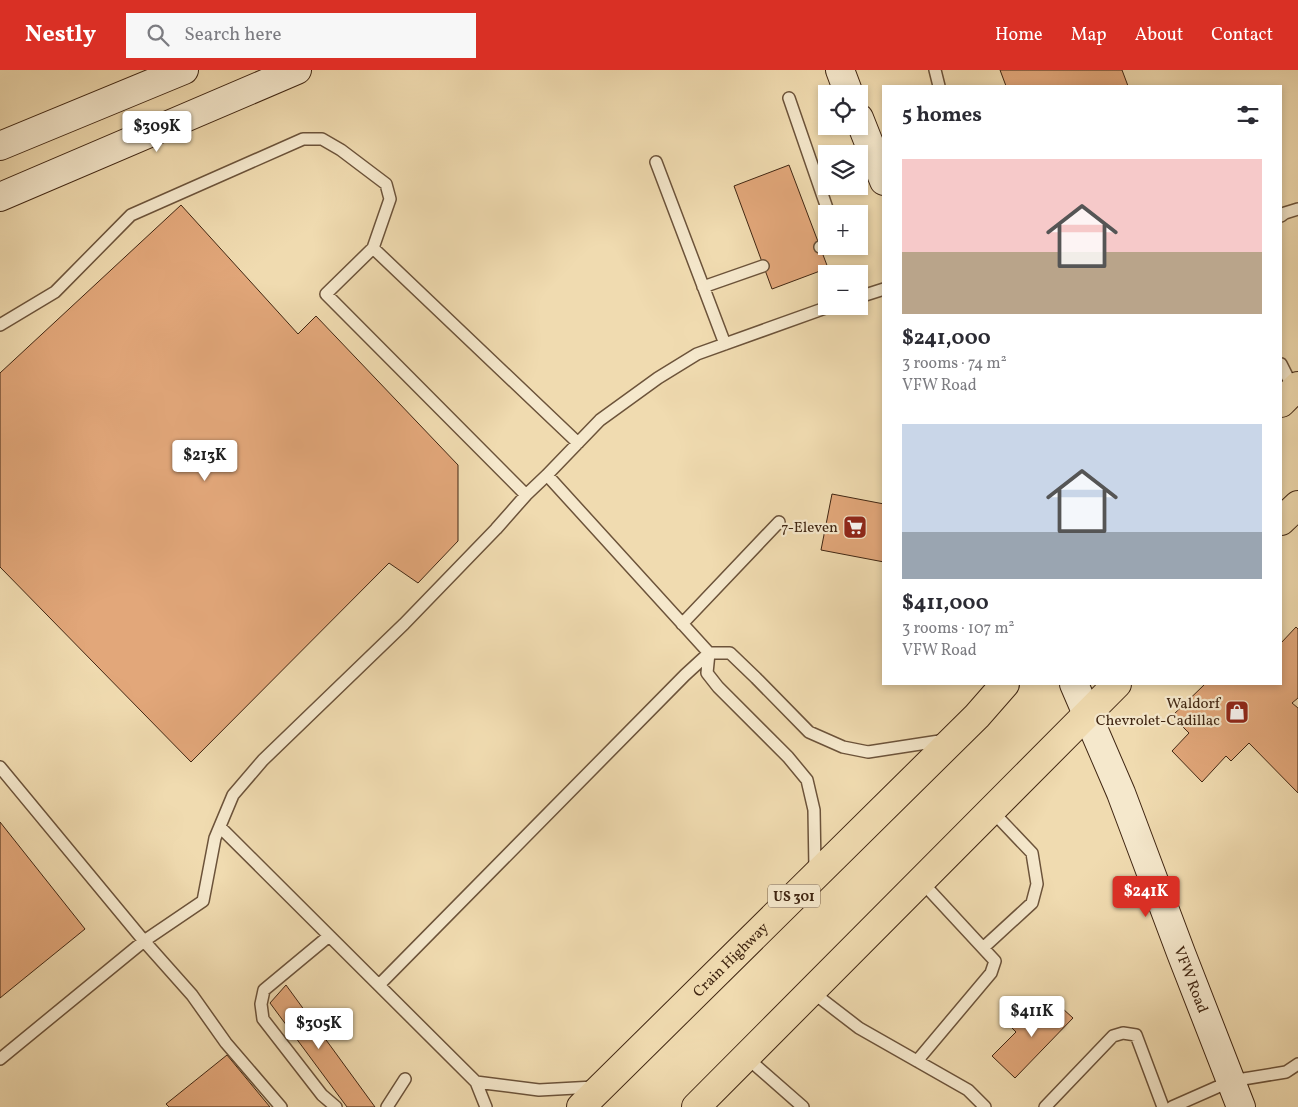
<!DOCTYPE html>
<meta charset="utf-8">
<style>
:root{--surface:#fff;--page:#f7f7f7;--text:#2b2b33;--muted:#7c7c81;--accent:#d93025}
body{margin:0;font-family:Vollkorn,serif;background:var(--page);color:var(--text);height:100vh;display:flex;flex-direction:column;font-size:19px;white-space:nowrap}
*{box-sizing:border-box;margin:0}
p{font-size:16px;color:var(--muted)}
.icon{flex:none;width:28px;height:28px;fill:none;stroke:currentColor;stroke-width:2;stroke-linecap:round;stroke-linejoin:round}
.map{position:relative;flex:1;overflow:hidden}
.drawer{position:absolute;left:882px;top:15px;width:400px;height:600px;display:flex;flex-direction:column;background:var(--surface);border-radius:0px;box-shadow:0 2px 8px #0003}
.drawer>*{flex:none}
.buttons{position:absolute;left:818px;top:15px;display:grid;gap:10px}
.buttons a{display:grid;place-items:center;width:50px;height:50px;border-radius:0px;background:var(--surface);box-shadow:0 2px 8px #0003;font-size:25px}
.price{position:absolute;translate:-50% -42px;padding:0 11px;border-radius:5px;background:#fff;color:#222;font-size:16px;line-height:32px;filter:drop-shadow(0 1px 2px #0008)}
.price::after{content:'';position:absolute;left:50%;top:30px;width:15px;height:11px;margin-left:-8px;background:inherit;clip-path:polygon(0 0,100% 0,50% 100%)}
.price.active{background:var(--accent);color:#fff}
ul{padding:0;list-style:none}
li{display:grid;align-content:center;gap:10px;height:265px;padding:0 20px}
li span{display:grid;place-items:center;height:155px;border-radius:0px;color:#555}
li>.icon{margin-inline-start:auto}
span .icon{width:90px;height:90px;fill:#fffc;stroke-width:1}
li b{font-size:21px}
h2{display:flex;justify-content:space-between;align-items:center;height:60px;padding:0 20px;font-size:21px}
header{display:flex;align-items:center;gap:30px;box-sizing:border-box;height:70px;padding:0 25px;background:var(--accent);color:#fff}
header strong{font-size:24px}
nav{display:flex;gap:28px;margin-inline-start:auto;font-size:18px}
.search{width:350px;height:45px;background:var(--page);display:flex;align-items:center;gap:12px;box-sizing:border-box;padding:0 18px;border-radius:0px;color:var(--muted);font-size:19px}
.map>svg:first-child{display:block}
.building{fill:#e2a77a;stroke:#402612}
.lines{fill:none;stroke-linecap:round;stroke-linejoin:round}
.lane-casing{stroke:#6c533a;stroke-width:14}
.secondary-casing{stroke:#402612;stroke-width:30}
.highway-casing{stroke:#402612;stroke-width:30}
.lane{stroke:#f5e8cc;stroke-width:11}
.secondary{stroke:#f5e8cc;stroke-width:28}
.highway{stroke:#f0dbb0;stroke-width:28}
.labels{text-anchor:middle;stroke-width:4.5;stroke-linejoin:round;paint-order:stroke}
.shield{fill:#f5e8cc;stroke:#76604a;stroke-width:1}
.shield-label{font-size:14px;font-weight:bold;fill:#402612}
.poi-label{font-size:15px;fill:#402612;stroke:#f5e8cc;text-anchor:end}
.street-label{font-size:15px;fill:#402612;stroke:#f5e8cc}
</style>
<header>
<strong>Nestly</strong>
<div class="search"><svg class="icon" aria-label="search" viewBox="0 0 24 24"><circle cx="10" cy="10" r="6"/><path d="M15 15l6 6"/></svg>Search here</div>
<nav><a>Home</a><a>Map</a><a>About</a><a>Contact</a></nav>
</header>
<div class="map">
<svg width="1298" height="1037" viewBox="0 0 1298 1037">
<rect width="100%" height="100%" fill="#f0dbb0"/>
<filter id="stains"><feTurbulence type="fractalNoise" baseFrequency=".004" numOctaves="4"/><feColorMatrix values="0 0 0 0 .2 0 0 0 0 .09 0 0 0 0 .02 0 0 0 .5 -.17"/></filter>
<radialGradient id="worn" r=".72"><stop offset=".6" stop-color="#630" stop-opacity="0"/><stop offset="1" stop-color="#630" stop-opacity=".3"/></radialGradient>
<!-- building -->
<path class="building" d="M 1000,0 L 1122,0 L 1128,16 L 1006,16 Z
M 789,95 L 828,198 L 772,219 L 734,116 Z
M 181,135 L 298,264 L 316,246 L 458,395 L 458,471 L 418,513 L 389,493 L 191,692 L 0,497 L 0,303 Z
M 832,424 L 884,434 L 884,492 L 821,480 Z
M 1296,557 L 1298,559 L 1298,628 L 1292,633 L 1298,638 L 1298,723 L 1249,673 L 1231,691 L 1226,686 L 1202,712 L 1172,681 L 1189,663 L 1172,646 L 1205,614 L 1281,614 L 1281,573 Z
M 0,752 L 85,859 L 0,928 Z
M 286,915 L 375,1037 L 347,1037 L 270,933 Z
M 1051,928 L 1073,948 L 1015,1008 L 992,986 L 1016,962 L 1011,957 L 1020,948 L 1026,954 Z
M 227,985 L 270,1037 L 169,1037 L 166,1034 Z"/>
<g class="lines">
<!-- lane casing -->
<g class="lane-casing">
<path id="lane" d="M 935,0 L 939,16
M 789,28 L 829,144
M 656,92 L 725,274
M 1281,146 L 1285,143 L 1298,139
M 820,177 L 826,175
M 373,178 L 326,224 L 526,425
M 703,217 L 763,196
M 859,227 L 884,219
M 0,255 L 55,222 L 131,145 L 303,69 L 322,69 L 341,80 L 386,114 L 390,129 L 373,178 L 578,373
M 1281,294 L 1294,320
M 547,405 L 709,583 L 707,603 L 718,617 L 788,687 L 807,710 L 814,740 L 815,800
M 682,554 L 779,452
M 0,697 L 144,871 L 192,925 L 226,973 L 281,1037
M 220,757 L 476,1012 L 486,1037
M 329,866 L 264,920 L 261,934 L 263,949 L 322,1025 L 336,1037
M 983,878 L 1032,833 L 1037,814 L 1032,783 L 992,741
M 379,915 L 685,605 L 709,583 L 730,583 L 756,608 L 809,662 L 843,677 L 868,682 L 946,670
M 811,921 L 859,958 L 968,1020 L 985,1037
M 746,987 L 803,1037
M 0,989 L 144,871 L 203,831 L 215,768 L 233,725 L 263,690 L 404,554 L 496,459 L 526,425 L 547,405 L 600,350 L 658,308 L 697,284 L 831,236
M 917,991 L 991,903 L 995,891 L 920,810
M 476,1012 L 539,1020 L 594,1017
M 387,1037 L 405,1009
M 1045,1037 L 1113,966 L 1123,963 L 1136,965 L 1163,1037
M 1172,1037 L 1231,1011 L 1286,1002 L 1298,994"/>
</g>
<!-- secondary casing -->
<g class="secondary-casing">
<g id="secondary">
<path d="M 840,0 L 849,24"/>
<path d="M 859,48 L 884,111"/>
<path d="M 0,76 L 184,0"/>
<path d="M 0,127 L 297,0"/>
<path id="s1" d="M 1074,614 L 1121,723 L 1181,883 L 1241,1037"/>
</g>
</g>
<!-- highway casing -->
<g class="highway-casing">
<g id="highway">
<path d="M 1281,333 L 1298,316"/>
<path d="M 1281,451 L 1298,435"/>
<path id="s2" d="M 581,1037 L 977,646 L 1005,614"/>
<path d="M 696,1037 L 1117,614"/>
</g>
</g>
<!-- lane -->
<use href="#lane" class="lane"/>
<!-- secondary -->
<use href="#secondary" class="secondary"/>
<!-- highway -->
<use href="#highway" class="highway"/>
</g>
<!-- icons -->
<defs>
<g id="supermarket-square" transform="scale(1.25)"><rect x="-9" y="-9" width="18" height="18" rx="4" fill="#8f2418" stroke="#f5e8cc"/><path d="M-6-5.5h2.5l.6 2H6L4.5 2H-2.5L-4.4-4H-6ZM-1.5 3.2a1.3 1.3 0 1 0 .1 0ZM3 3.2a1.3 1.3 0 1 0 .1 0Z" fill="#fff"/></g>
<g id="shop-square" transform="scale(1.25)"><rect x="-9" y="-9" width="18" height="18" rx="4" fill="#8f2418" stroke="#f5e8cc"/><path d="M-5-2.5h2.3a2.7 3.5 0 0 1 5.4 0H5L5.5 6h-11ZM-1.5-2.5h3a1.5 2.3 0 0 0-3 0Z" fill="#fff"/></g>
</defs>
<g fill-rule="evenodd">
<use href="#supermarket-square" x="855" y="457"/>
<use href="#shop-square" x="1237" y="642"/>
</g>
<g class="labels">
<!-- shield labels -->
<rect class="shield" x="768" y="814.5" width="52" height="23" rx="4"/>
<g class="shield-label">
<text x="794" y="831">US 301</text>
</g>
<!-- poi labels -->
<g class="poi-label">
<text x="838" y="462">7-Eleven</text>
<text x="1220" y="638">Waldorf<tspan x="1220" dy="17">Chevrolet-Cadillac</tspan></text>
</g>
<!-- street labels -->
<g class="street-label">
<text dy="5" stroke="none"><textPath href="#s2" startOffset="210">Crain Highway</textPath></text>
<text dy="5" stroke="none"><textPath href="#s1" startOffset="318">VFW Road</textPath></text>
</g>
</g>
<rect width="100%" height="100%" filter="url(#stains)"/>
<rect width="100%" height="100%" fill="url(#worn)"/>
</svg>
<div class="buttons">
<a><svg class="icon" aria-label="locate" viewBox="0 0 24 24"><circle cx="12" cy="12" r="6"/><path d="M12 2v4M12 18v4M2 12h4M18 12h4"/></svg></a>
<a><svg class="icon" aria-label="layers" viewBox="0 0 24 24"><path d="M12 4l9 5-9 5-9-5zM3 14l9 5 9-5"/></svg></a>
<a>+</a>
<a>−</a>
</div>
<b class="price" style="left:157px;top:83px">$309K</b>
<b class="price" style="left:205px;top:412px">$213K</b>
<b class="price active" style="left:1146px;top:848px">$241K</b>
<b class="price" style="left:1032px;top:968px">$411K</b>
<b class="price" style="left:319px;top:980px">$305K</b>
<section class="drawer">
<h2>5 homes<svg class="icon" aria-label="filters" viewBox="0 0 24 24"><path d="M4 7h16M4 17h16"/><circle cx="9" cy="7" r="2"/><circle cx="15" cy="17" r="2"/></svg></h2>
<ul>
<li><span style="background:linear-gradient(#f6c9c9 60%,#b9a48a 0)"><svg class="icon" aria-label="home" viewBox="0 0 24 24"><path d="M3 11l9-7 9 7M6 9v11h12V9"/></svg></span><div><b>$241,000</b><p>3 rooms · 74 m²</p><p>VFW Road</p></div></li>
<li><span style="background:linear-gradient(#c9d6e8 70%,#9aa5b1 0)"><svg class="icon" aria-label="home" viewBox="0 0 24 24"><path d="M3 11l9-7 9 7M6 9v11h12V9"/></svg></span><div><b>$411,000</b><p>3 rooms · 107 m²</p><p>VFW Road</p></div></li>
</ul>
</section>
</div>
